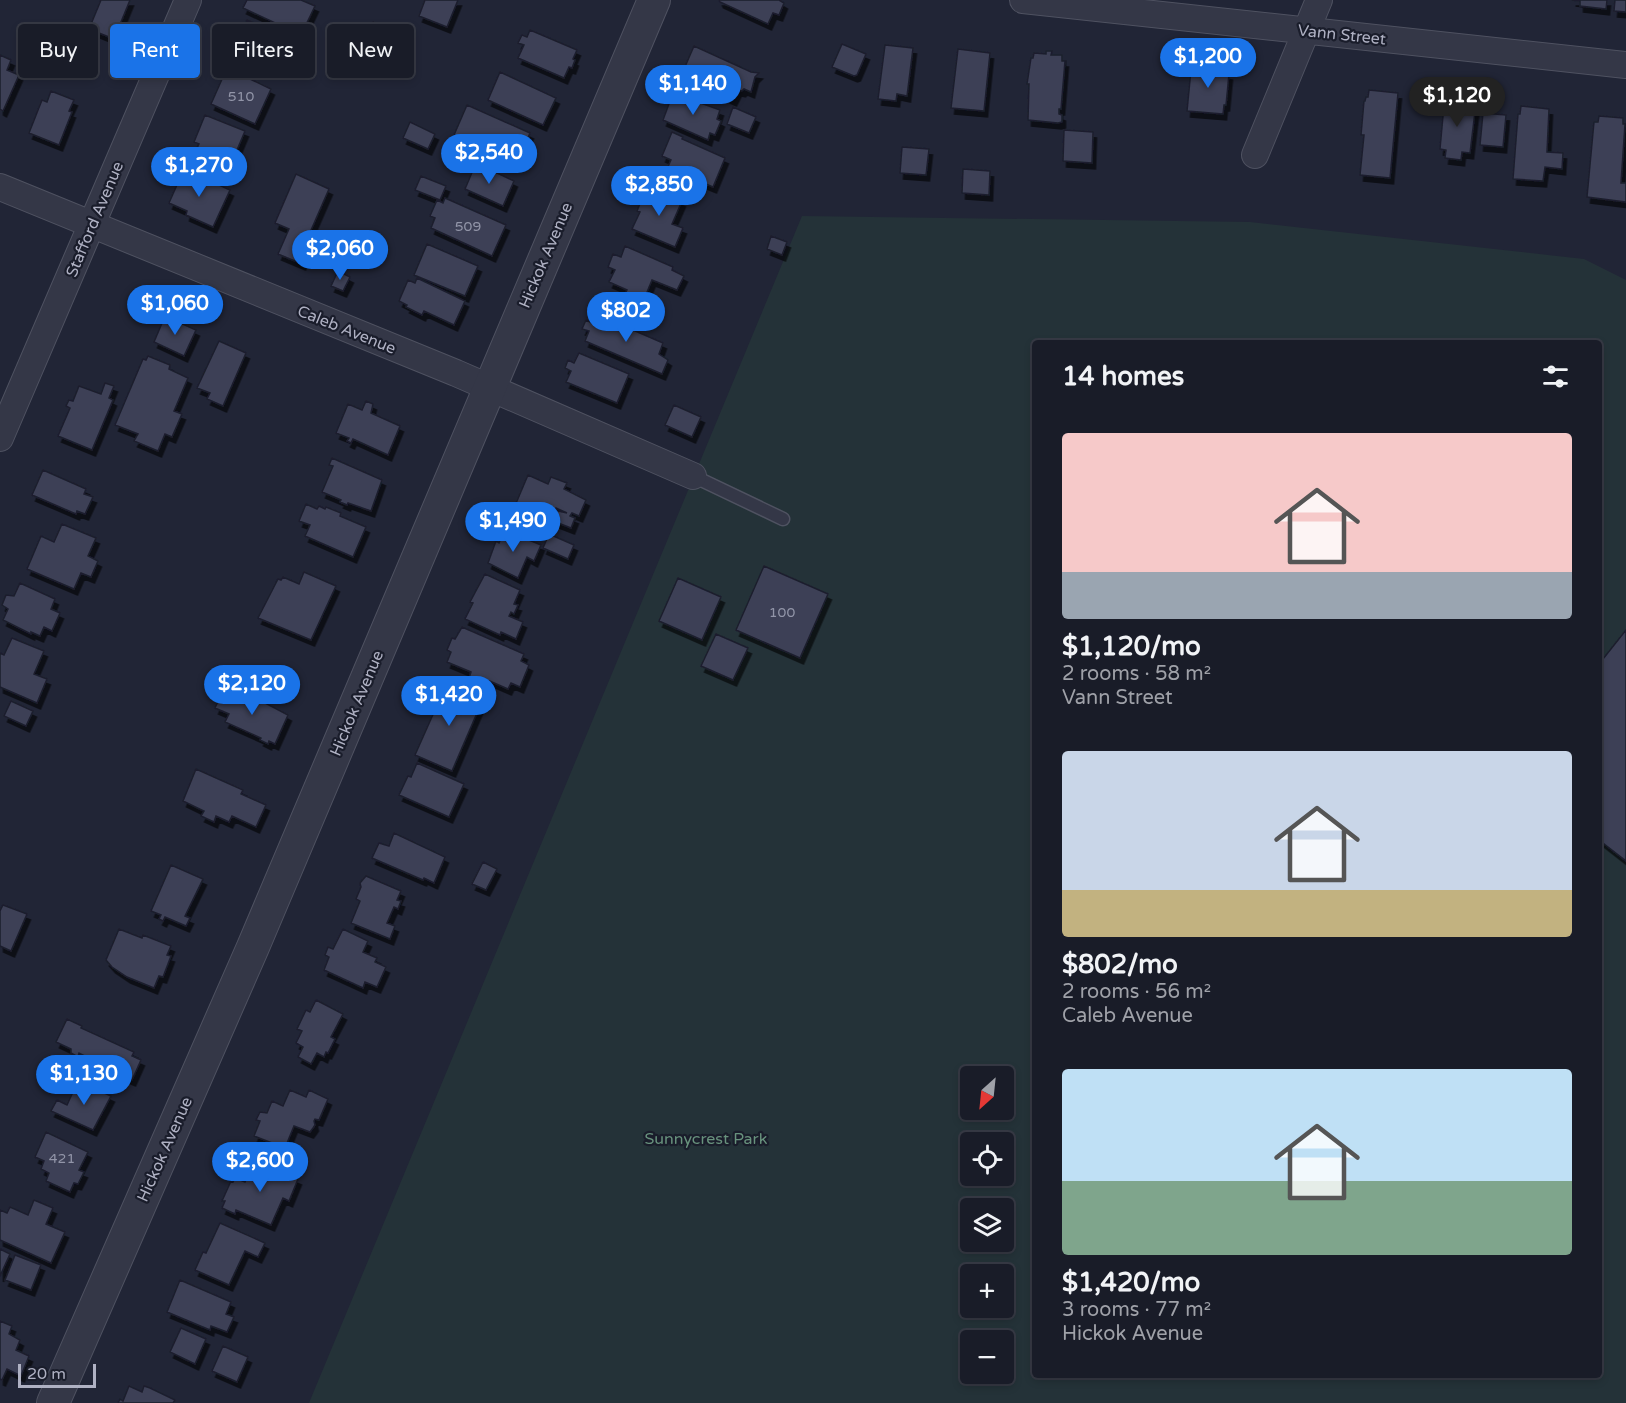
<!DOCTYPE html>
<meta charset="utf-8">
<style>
:root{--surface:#191c28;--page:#262934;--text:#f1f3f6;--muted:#9fa1a8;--line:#373a45;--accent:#1a73e8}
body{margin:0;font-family:"Varela Round",sans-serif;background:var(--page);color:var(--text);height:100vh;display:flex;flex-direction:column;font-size:22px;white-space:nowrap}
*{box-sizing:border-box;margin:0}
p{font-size:20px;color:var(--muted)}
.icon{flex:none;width:33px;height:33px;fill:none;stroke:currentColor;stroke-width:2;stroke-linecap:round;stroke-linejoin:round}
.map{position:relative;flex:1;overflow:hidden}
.side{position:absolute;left:1032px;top:340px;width:570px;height:1038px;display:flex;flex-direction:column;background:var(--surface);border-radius:6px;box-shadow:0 3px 9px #0003,0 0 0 2px var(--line)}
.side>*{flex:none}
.guide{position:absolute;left:18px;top:24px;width:570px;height:54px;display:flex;gap:12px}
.needle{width:39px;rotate:207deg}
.fabs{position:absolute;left:960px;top:1066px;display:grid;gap:12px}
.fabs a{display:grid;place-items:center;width:54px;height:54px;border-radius:6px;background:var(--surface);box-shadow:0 3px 9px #0003,0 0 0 2px var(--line);font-size:30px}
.scale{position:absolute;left:18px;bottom:15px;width:78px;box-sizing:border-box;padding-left:6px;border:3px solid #afb1c3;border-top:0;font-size:16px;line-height:21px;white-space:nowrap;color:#afb1c3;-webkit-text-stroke:4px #1a1d2b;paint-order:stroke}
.price{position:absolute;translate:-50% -51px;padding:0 14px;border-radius:21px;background:var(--accent);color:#fff;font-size:20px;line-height:39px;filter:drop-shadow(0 2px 3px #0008)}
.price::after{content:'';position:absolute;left:50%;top:36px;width:18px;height:14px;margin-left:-9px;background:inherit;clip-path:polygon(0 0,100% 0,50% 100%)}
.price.current{background:#222;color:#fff}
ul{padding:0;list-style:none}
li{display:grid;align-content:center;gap:12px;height:318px;padding:0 30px}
li span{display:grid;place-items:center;height:186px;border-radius:6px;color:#555}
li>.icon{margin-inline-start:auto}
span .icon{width:108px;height:108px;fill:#fffc;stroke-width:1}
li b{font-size:26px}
h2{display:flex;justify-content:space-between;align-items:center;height:72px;padding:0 30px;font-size:26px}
.chip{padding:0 21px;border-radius:6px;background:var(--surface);box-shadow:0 3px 9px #0003,0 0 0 2px var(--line);font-size:21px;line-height:54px}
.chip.current{background:var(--accent);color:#fff}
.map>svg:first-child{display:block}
.green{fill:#243238;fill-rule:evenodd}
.building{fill:#3d4056;stroke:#1c1f2d;stroke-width:1.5;filter:url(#shadow)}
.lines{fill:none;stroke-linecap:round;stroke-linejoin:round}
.service-casing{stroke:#4f5261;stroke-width:15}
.minor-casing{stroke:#4f5261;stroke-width:28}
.tertiary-casing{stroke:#4f5261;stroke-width:34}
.service{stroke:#343747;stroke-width:12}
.minor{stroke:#343747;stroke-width:26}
.tertiary{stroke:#343747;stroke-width:32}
.labels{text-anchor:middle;stroke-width:4.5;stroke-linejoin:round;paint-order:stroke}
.number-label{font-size:14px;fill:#9295a8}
.street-label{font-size:16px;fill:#afb1c3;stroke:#1a1d2b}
.park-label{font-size:16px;fill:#68927d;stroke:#1a1d2b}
</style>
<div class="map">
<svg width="1626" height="1403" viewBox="0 0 1626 1403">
<defs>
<filter id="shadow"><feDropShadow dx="3.5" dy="6" stdDeviation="0" flood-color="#0009"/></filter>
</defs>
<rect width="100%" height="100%" fill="#212536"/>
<!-- green -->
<path class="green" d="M 802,216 L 1250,222 L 1584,259 L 1626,280 L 1626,1403 L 309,1403 ZM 1035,344 L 1599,344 L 1599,1376 L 1035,1376 ZM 970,1077 L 1004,1077 L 1004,1110 L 970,1110 ZM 970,1143 L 1004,1143 L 1004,1176 L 970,1176 ZM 970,1209 L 1004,1209 L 1004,1242 L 970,1242 ZM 970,1275 L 1004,1275 L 1004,1308 L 970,1308 ZM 970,1341 L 1004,1341 L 1004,1374 L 970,1374 Z"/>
<!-- building -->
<path class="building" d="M 101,0 L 130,0 L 114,39 L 89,29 Z
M 247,0 L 301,0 L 315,6 L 301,35 L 243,8 Z
M 425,0 L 458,0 L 447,27 L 419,16 Z
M 719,0 L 779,0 L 784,3 L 779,15 L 773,13 L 768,24 L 720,2 Z
M 1572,0 L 1607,0 L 1606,9 L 1580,6 L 1580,1 Z
M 1615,0 L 1626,0 L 1626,12 L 1614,11 Z
M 247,20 L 292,39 L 277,73 L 232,54 Z
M 373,22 L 400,35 L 385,67 L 359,53 Z
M 530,30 L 577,50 L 573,59 L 575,60 L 572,68 L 569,67 L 564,78 L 518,58 L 524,45 L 518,43 L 522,35 L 527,37 Z
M 842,44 L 866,54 L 857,75 L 854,76 L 832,67 Z
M 885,45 L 913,48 L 907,96 L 897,94 L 896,101 L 878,99 Z
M 694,46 L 751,72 L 759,73 L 755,77 L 751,92 L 744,89 L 742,91 L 738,90 L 733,100 L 681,76 Z
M 958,49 L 990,53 L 984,111 L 951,108 Z
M 1046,51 L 1052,51 L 1051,55 L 1062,55 L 1062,61 L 1065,61 L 1061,109 L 1059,109 L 1059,114 L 1062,115 L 1062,122 L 1058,123 L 1028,120 L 1029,84 L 1027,84 L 1031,58 L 1033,58 L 1034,53 L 1046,54 Z
M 0,55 L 11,60 L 7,70 L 19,75 L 3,111 L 0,109 Z
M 1196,64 L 1225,67 L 1224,73 L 1229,74 L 1226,105 L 1224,105 L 1223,114 L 1187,111 L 1191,70 L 1195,70 Z
M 227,68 L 271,89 L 255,124 L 211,104 Z
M 500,72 L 556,98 L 543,125 L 488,100 Z
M 1369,90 L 1398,93 L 1390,178 L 1360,175 L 1364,135 L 1361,135 L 1364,101 L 1365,101 L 1366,97 L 1368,97 Z
M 51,91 L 74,100 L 69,111 L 72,112 L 59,145 L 29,133 L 42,100 L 47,102 Z
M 673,93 L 720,110 L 717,119 L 721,121 L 715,135 L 710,133 L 708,140 L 663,120 Z
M 1447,99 L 1476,103 L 1470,153 L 1462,152 L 1461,160 L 1445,158 L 1446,150 L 1440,149 L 1444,105 L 1446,105 Z
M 467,105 L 530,133 L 517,163 L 454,135 Z
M 1521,106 L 1549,109 L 1547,152 L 1563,153 L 1562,169 L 1545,167 L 1543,181 L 1513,179 L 1518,114 L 1520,114 Z
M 733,107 L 756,117 L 749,133 L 727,124 Z
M 1483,113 L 1506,115 L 1503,147 L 1480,145 Z
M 205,115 L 245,131 L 226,176 L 191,161 L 199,144 L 194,142 Z
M 1599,116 L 1623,118 L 1623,124 L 1625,124 L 1621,183 L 1626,183 L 1626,202 L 1587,197 L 1594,122 L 1598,122 Z
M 410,122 L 435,134 L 428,149 L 403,138 Z
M 1064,130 L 1093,132 L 1092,163 L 1063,161 Z
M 672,132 L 683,137 L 682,139 L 725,158 L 713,187 L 696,180 L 692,190 L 663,178 L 671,160 L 662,156 Z
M 902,147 L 929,149 L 926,175 L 900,173 Z
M 476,163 L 514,181 L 503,206 L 465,189 Z
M 184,169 L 230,190 L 213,227 L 186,215 L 187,211 L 169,203 Z
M 963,169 L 990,171 L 989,195 L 962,193 Z
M 296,174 L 329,189 L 308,237 L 314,239 L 302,264 L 278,254 L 289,229 L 275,223 Z
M 421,176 L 446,186 L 440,200 L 415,190 Z
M 647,186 L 682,201 L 672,224 L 683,228 L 675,247 L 632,229 L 640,212 L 637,211 Z
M 445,198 L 506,225 L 492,256 L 431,228 L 435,218 L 430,216 L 437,200 L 443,203 Z
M 771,236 L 787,242 L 782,255 L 767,249 Z
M 427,244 L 478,266 L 465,296 L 414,275 Z
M 625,246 L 673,267 L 672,270 L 684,276 L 677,290 L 652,280 L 645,297 L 651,299 L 644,314 L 621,304 L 627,290 L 609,282 L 615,270 L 608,267 L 613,254 L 621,257 Z
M 338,271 L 350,277 L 343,291 L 331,286 Z
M 417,278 L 465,301 L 454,325 L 424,311 L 422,315 L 406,307 L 407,305 L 399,301 L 408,280 L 415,283 Z
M 596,314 L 663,343 L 659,354 L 668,360 L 662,374 L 585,341 L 589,331 L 582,329 L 586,320 L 592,323 Z
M 165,316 L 196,330 L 184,356 L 154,342 Z
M 219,341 L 246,353 L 223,406 L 207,399 L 210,393 L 197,388 Z
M 579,353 L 629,374 L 617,403 L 566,382 L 571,371 L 565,368 L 568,360 L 574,363 Z
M 148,356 L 170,365 L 169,369 L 188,378 L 174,411 L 182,414 L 172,437 L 165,434 L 158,451 L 134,441 L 138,434 L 115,425 L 143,359 L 146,360 Z
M 105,383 L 114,386 L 109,398 L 113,400 L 92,450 L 58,436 L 70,408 L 66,406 L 69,400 L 73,401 L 79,386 L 101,394 Z
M 366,401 L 373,404 L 371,413 L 400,426 L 388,455 L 353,439 L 351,443 L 347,441 L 349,438 L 336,433 L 348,404 L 362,410 Z
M 674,405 L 701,417 L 692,437 L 665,425 Z
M 332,458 L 382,480 L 371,511 L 348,503 L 347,505 L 340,502 L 341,500 L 322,492 L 333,466 L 329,465 Z
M 43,470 L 86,489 L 84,494 L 93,497 L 85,514 L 77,511 L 76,514 L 32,495 Z
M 528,475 L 548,484 L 551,477 L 567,483 L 564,489 L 586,500 L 579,516 L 572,513 L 570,516 L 575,518 L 571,528 L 553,521 L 558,511 L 567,513 L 556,508 L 550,523 L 514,508 Z
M 306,504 L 317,509 L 319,506 L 325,509 L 326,507 L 341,513 L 340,516 L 366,527 L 353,557 L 305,536 L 310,525 L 299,521 Z
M 62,524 L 96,538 L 88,556 L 98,561 L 91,577 L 81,573 L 74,589 L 27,569 L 41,536 L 54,542 Z
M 505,530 L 541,545 L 534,561 L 527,557 L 518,578 L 488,563 L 496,541 L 499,543 Z
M 549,534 L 574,545 L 568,559 L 543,548 Z
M 764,566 L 828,594 L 800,658 L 736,630 Z
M 304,572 L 336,586 L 311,640 L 258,618 L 278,579 L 281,580 L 283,577 L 299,584 Z
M 485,574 L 520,590 L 514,604 L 518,605 L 514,614 L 511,612 L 509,616 L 523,622 L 516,639 L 501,632 L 500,635 L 465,619 L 473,603 L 470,602 Z
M 678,578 L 721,597 L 702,640 L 659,621 Z
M 20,583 L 55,599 L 51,609 L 60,613 L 52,631 L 44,627 L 40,636 L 31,632 L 31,634 L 3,620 L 8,609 L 2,605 L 6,595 L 14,596 Z
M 462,627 L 524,654 L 521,661 L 529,665 L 520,687 L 511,683 L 508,689 L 485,679 L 483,684 L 469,678 L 471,672 L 447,662 L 451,652 L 447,650 L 452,638 L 455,639 Z
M 1626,630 L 1626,861 L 1599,840 L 1599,664 Z
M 716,634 L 748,648 L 733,680 L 701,666 Z
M 12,638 L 44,651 L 34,674 L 47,679 L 37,703 L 0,687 L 0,653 L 4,655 Z
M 447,683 L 483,699 L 452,771 L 415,755 Z
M 224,688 L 238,694 L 238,693 L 250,697 L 250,695 L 288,715 L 275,744 L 269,741 L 268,744 L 260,740 L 261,738 L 225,722 L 229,714 L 215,708 Z
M 11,701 L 33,711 L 26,726 L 4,716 Z
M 417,763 L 464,784 L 449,817 L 399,795 L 408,776 L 411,777 Z
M 196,769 L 243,790 L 241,794 L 266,805 L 256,827 L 232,816 L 229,822 L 216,816 L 214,822 L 201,816 L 204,811 L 183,801 Z
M 394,833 L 445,857 L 434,883 L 424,878 L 423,880 L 372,858 L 379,843 L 389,846 Z
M 483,862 L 497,869 L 486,890 L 472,884 Z
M 171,865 L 203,879 L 185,916 L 190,918 L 186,926 L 165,917 L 163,921 L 159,919 L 161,915 L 151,911 Z
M 366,876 L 401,891 L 397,900 L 401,901 L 398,909 L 394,907 L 387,923 L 395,926 L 390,939 L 351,923 L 360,901 L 356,899 L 361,887 L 360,883 Z
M 3,905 L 27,914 L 11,951 L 0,946 L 0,911 Z
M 119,929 L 142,938 L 143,935 L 171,946 L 167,955 L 171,956 L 163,977 L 159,976 L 154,988 L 127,977 L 112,967 L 106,960 Z
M 343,929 L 368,941 L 363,952 L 377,958 L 375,962 L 386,967 L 377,987 L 365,982 L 363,988 L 324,970 L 329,957 L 325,955 L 328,947 L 333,949 Z
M 316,1000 L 343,1014 L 331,1037 L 335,1039 L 328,1053 L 326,1052 L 324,1057 L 317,1053 L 311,1064 L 298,1057 L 303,1047 L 296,1043 L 302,1031 L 297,1029 L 306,1010 L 310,1012 Z
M 67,1019 L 82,1026 L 81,1028 L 134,1052 L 132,1056 L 141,1060 L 132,1080 L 123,1076 L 120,1081 L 84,1065 L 87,1057 L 79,1053 L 78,1057 L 71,1053 L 71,1049 L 56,1042 Z
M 78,1081 L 111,1096 L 93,1130 L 51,1111 L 57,1100 L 67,1105 Z
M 290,1090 L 306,1097 L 309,1090 L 328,1099 L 319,1120 L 315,1119 L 314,1121 L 315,1125 L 313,1128 L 310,1132 L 294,1126 L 285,1148 L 254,1136 L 260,1121 L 256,1120 L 260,1112 L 267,1113 L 272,1101 L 283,1106 Z
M 46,1132 L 88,1152 L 79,1170 L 84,1172 L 78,1184 L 74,1183 L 70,1192 L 46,1181 L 49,1173 L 41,1169 L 44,1161 L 35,1157 Z
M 254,1161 L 298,1179 L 289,1201 L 283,1198 L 271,1225 L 236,1210 L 235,1214 L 222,1208 L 225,1201 L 222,1201 L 231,1181 L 233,1182 L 235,1178 L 245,1182 Z
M 34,1200 L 53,1208 L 46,1224 L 65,1232 L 51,1263 L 0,1240 L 0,1210 L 7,1213 L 10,1207 L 28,1215 Z
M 220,1223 L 265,1243 L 258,1257 L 245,1251 L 229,1285 L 195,1270 L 203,1252 L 206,1253 Z
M 0,1249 L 10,1254 L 0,1276 Z
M 15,1255 L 41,1265 L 31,1290 L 5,1280 Z
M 180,1280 L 231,1302 L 226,1314 L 234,1317 L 227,1332 L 211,1326 L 210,1330 L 167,1312 Z
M 0,1321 L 12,1326 L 9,1334 L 20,1340 L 16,1350 L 29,1356 L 21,1376 L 7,1369 L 2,1380 L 0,1379 Z
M 181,1328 L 206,1339 L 195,1364 L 170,1352 Z
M 223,1346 L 248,1357 L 237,1382 L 212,1371 Z
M 129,1386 L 142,1392 L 144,1386 L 150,1388 L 175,1400 L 173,1403 L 118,1403 L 120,1399 L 123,1401 Z"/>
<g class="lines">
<!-- service casing -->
<g class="service-casing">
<path id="service" d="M 693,476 L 783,519"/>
</g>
<!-- minor casing -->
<g class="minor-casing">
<path id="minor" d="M 1023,0 L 1626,65
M 1255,155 L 1319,0
M 0,187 L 456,373 L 693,476
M 0,438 L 188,0"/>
</g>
<!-- tertiary casing -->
<g class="tertiary-casing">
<path id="tertiary" d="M 53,1403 L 253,947 L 654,0"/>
</g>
<!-- service -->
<use href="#service" class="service"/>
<!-- minor -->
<use href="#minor" class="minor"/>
<!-- tertiary -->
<use href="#tertiary" class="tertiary"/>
</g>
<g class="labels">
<!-- number labels -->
<g class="number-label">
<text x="241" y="101">510</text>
<text x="468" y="231">509</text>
<text x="782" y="617">100</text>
<text x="62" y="1163">421</text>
</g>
<!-- street labels -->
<g class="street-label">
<text transform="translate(1342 34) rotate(6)" y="6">Vann Street</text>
<text transform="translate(94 219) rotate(-67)" y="6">Stafford Avenue</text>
<text transform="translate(545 255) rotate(-67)" y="6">Hickok Avenue</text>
<text transform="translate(347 329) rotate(22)" y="6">Caleb Avenue</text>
<text transform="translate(356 703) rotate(-67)" y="6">Hickok Avenue</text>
<text transform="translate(164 1149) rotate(-66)" y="6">Hickok Avenue</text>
</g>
<!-- park labels -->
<g class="park-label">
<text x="706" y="1144">Sunnycrest Park</text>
</g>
</g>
</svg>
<div class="fabs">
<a><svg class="needle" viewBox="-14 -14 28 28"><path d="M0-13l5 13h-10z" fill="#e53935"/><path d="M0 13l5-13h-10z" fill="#9fa1a8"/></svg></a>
<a><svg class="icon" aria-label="locate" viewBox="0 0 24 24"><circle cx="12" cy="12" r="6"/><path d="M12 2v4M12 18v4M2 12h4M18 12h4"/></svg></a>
<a><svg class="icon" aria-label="layers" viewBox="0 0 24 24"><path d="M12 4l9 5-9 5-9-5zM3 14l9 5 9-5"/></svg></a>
<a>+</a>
<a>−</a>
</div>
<div class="scale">20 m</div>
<b class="price" style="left:1208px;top:89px">$1,200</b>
<b class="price" style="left:693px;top:116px">$1,140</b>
<b class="price current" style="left:1457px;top:128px">$1,120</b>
<b class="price" style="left:489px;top:185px">$2,540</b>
<b class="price" style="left:199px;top:198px">$1,270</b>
<b class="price" style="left:659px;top:217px">$2,850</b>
<b class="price" style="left:340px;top:281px">$2,060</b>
<b class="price" style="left:175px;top:336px">$1,060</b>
<b class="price" style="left:626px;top:343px">$802</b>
<b class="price" style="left:513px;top:553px">$1,490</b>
<b class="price" style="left:252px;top:716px">$2,120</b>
<b class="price" style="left:449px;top:727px">$1,420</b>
<b class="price" style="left:84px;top:1106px">$1,130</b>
<b class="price" style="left:260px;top:1193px">$2,600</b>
<div class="guide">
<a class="chip">Buy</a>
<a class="chip current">Rent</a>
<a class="chip">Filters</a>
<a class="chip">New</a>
</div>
<section class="side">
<h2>14 homes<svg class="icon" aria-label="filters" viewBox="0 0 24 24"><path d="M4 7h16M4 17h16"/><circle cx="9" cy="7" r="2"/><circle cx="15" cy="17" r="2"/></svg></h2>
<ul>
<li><span style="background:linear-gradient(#f6c9c9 75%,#9aa5b1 0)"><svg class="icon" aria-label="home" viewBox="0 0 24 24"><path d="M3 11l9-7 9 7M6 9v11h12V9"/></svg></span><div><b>$1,120/mo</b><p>2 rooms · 58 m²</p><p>Vann Street</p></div></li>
<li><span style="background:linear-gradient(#c9d6e8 75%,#c2b280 0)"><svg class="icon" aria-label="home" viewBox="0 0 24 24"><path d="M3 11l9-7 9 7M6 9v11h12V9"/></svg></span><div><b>$802/mo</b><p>2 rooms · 56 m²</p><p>Caleb Avenue</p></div></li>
<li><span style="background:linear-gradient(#bfe0f5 60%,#7fa58c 0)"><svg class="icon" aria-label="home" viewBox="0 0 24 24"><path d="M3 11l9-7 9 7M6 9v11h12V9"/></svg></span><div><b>$1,420/mo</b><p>3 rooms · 77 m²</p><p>Hickok Avenue</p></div></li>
</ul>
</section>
</div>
